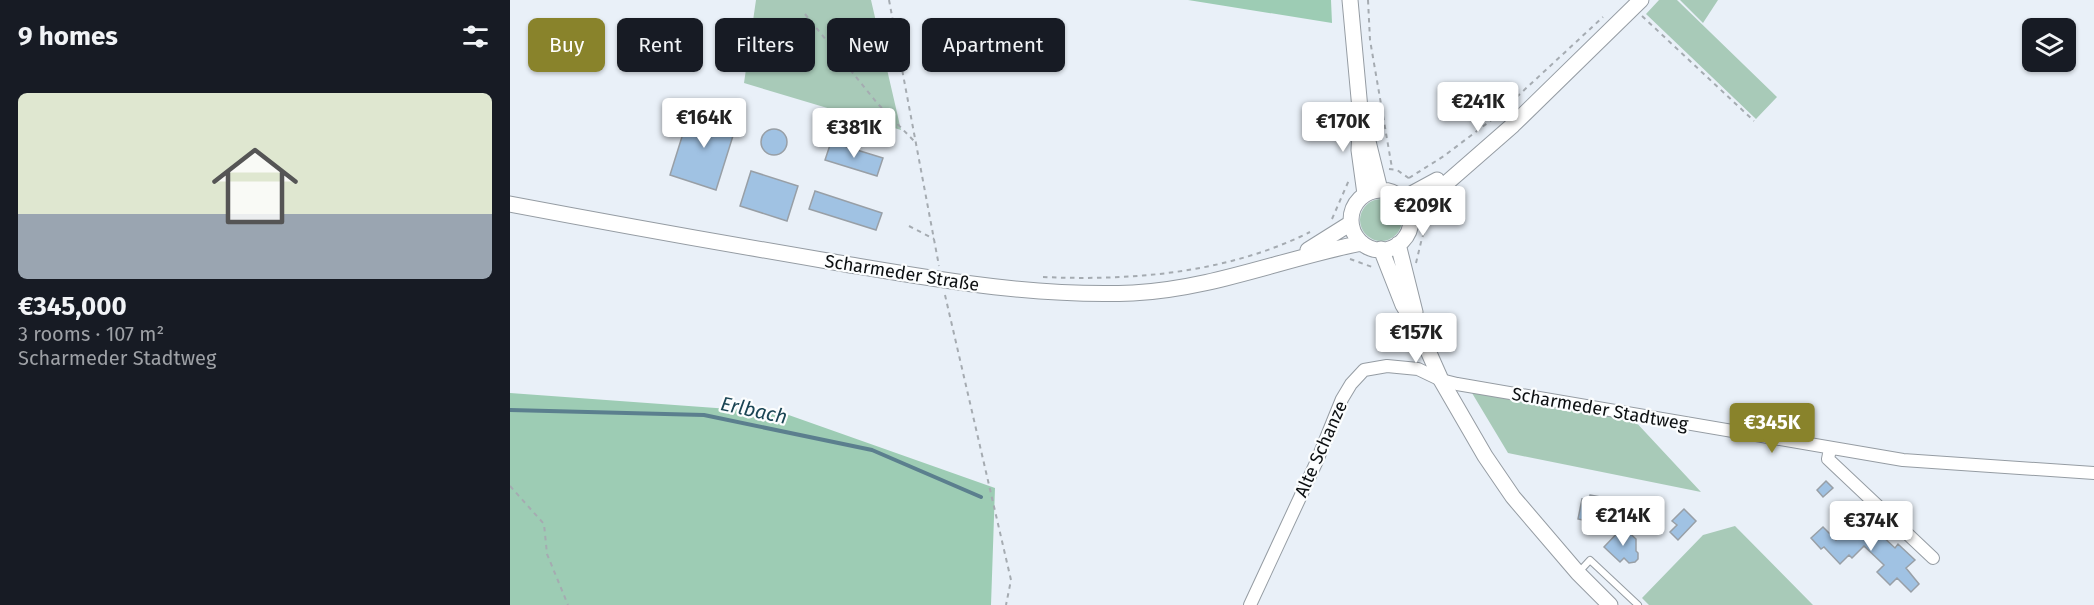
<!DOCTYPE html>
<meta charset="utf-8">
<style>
:root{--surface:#171b24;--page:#242831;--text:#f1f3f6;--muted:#9ea1a6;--line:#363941;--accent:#89832b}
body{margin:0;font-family:"Fira Sans",sans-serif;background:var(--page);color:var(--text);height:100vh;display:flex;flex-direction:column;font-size:22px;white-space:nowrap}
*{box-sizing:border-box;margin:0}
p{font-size:20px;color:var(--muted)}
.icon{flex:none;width:33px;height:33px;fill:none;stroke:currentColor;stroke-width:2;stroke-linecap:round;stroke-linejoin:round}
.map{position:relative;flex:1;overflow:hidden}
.details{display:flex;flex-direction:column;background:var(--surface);width:510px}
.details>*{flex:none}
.banner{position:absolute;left:18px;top:18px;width:570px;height:54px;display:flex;gap:12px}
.fabs{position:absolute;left:1512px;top:18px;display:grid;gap:12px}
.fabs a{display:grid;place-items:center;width:54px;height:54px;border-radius:9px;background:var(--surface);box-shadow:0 2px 4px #0004;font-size:30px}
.price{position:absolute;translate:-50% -51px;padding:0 14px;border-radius:6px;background:#fff;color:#222;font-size:20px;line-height:39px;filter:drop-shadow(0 2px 3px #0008)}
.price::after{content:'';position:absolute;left:50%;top:36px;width:18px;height:14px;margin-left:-9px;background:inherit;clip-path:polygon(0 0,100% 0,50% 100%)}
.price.active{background:var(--accent);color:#fff}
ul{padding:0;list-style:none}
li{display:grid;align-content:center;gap:12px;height:318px;padding:0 18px}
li+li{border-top:2px solid var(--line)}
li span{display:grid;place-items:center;height:186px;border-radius:9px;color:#555}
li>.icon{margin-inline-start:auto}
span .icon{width:108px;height:108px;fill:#fffc;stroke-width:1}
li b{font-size:26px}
h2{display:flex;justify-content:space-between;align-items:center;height:72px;padding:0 18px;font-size:26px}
.pill{padding:0 21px;border-radius:9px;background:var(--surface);box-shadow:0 2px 4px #0004;font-size:21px;line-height:54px}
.pill.active{background:var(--accent);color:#fff}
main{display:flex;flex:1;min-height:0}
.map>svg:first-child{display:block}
.green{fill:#a8cab8}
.forest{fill:#9dccb4}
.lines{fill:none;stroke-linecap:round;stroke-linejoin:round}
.stream{stroke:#5b7f8e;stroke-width:4}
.building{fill:#a0c2e3;stroke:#989fa6;stroke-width:1.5}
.service-casing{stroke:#959ca3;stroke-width:8}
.minor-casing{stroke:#959ca3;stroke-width:14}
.tertiary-casing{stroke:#959ca3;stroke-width:17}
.path{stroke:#a5abb1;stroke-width:2;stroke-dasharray:4.5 4.5;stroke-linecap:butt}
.service{stroke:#fff;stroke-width:6}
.minor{stroke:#fff;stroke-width:12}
.tertiary{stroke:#fff;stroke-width:15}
.labels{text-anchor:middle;stroke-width:4.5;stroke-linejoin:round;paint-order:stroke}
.street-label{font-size:18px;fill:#0c0f11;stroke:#fbfdfe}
.water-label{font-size:20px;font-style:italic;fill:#1a4554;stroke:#fbfdfe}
</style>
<main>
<section class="details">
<h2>9 homes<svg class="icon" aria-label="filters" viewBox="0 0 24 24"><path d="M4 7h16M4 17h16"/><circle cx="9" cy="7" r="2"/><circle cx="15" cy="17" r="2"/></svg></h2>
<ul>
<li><span style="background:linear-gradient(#dfe7d0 65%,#9aa5b1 0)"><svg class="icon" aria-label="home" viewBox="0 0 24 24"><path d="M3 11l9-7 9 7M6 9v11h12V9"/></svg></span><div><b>€345,000</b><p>3 rooms · 107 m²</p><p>Scharmeder Stadtweg</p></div></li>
</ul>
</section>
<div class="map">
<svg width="1584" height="605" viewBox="0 0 1584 605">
<rect width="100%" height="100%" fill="#e9f0f8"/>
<!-- green -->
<path class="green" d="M 246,0 L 361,0 L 391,130 L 234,83 Z
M 1149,0 L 1167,0 L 1267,97 L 1246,119 L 1136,14 Z
M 1170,0 L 1208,0 L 1193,23 Z
M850 220a21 21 0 1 1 42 0a21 21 0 1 1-42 0Z
M 962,393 L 1123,419 L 1191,492 L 998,453 Z
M 1225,526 L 1303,605 L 1139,605 L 1132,598 L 1193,535 Z"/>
<!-- forest -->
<path class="forest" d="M 678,0 L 821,0 L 822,23 Z
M 0,393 L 273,413 L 485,488 L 481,605 L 0,605 Z"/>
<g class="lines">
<!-- stream -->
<path class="stream" d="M 0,410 L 194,415 L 362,450 L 471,497"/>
</g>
<!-- building -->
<path class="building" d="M 181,108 L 227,123 L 206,190 L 160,175 Z
M251 142a13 13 0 1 1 26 0a13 13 0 1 1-26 0Z
M 321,142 L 373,158 L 367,176 L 315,160 Z
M 241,171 L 288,186 L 277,221 L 230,206 Z
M 305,191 L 372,213 L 366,230 L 299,209 Z
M 1316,481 L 1323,488 L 1313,497 L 1307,490 Z
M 1080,495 L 1091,497 L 1089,508 L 1102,510 L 1099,526 L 1068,519 L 1072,499 L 1079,501 Z
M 1174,509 L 1186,521 L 1168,540 L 1160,532 L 1167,525 L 1162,521 Z
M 1355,520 L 1385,548 L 1388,544 L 1405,560 L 1396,568 L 1409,584 L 1401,592 L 1387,578 L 1380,585 L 1367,572 L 1374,565 L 1354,546 L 1342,558 L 1339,555 L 1330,564 L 1314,547 L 1311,549 L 1301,538 L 1313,527 L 1326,540 L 1332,534 L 1337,539 Z
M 1113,527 L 1126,539 L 1126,551 L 1128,553 L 1128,559 L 1125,562 L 1119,563 L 1114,558 L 1110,562 L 1094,547 Z"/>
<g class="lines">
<!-- service casing -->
<g class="service-casing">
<path id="service" d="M 1068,573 L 1080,560 L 1128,605"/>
</g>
<!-- minor casing -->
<g class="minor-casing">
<path id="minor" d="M 1320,449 L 1318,459 L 1423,558
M 740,605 L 806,463 L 832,399 L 841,384 L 854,370 L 877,366 L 908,369 L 931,380 L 947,384 L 1393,460 L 1584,473"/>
</g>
<!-- tertiary casing -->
<g class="tertiary-casing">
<path id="tertiary" d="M 840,0 L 850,109 L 870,190
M 850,130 L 849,150 L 855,194
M841 220a30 30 0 1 1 60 0a30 30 0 1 1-60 0Z
M 892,199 L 927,180
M 0,204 C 111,225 223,245 335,264 C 430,280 525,297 623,293 C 702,289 775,258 852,243
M 900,215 L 1003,125 L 1131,0
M 888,244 L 905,312
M 871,249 L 893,305 L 911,335 L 931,380 L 975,456 L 1003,497 L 1068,573 L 1100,605
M 798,250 L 841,223"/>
</g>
<!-- path -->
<path class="path" d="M 379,0 L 429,266
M 858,0 L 860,40 L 882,168
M 295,14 L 367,103 L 406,143
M 1132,16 L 1244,121
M 879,169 L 887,170 L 900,179
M 899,178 L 934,156 L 984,118 L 1093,17
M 822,219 L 839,180
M 399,226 L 424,239
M 840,259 L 865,268
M 906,263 L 912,238 L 921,215
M 533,277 C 623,281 718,273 800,232
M 435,295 L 501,580 L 496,605
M 0,486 L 34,524 L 37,554 L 58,605"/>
<!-- service -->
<use href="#service" class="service"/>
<!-- minor -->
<use href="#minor" class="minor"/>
<!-- tertiary -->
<use href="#tertiary" class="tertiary"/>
</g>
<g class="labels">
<!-- street labels -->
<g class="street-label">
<text transform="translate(392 273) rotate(9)" y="6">Scharmeder Straße</text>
<text transform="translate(1090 409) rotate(10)" y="6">Scharmeder Stadtweg</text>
<text transform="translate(811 449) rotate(-66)" y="6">Alte Schanze</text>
</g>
<!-- water labels -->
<g class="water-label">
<text transform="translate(244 410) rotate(12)" y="7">Erlbach</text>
</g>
</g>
</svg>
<div class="fabs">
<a><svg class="icon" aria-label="layers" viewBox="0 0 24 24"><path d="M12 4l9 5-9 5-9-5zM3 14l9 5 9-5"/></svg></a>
</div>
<b class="price" style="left:968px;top:133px">€241K</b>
<b class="price" style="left:194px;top:149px">€164K</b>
<b class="price" style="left:833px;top:153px">€170K</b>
<b class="price" style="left:344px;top:159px">€381K</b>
<b class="price" style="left:913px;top:237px">€209K</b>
<b class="price" style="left:906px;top:364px">€157K</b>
<b class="price active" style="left:1262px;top:454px">€345K</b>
<b class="price" style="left:1113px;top:547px">€214K</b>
<b class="price" style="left:1361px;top:552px">€374K</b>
<div class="banner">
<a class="pill active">Buy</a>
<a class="pill">Rent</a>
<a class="pill">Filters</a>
<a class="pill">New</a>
<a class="pill">Apartment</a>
</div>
</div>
</main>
